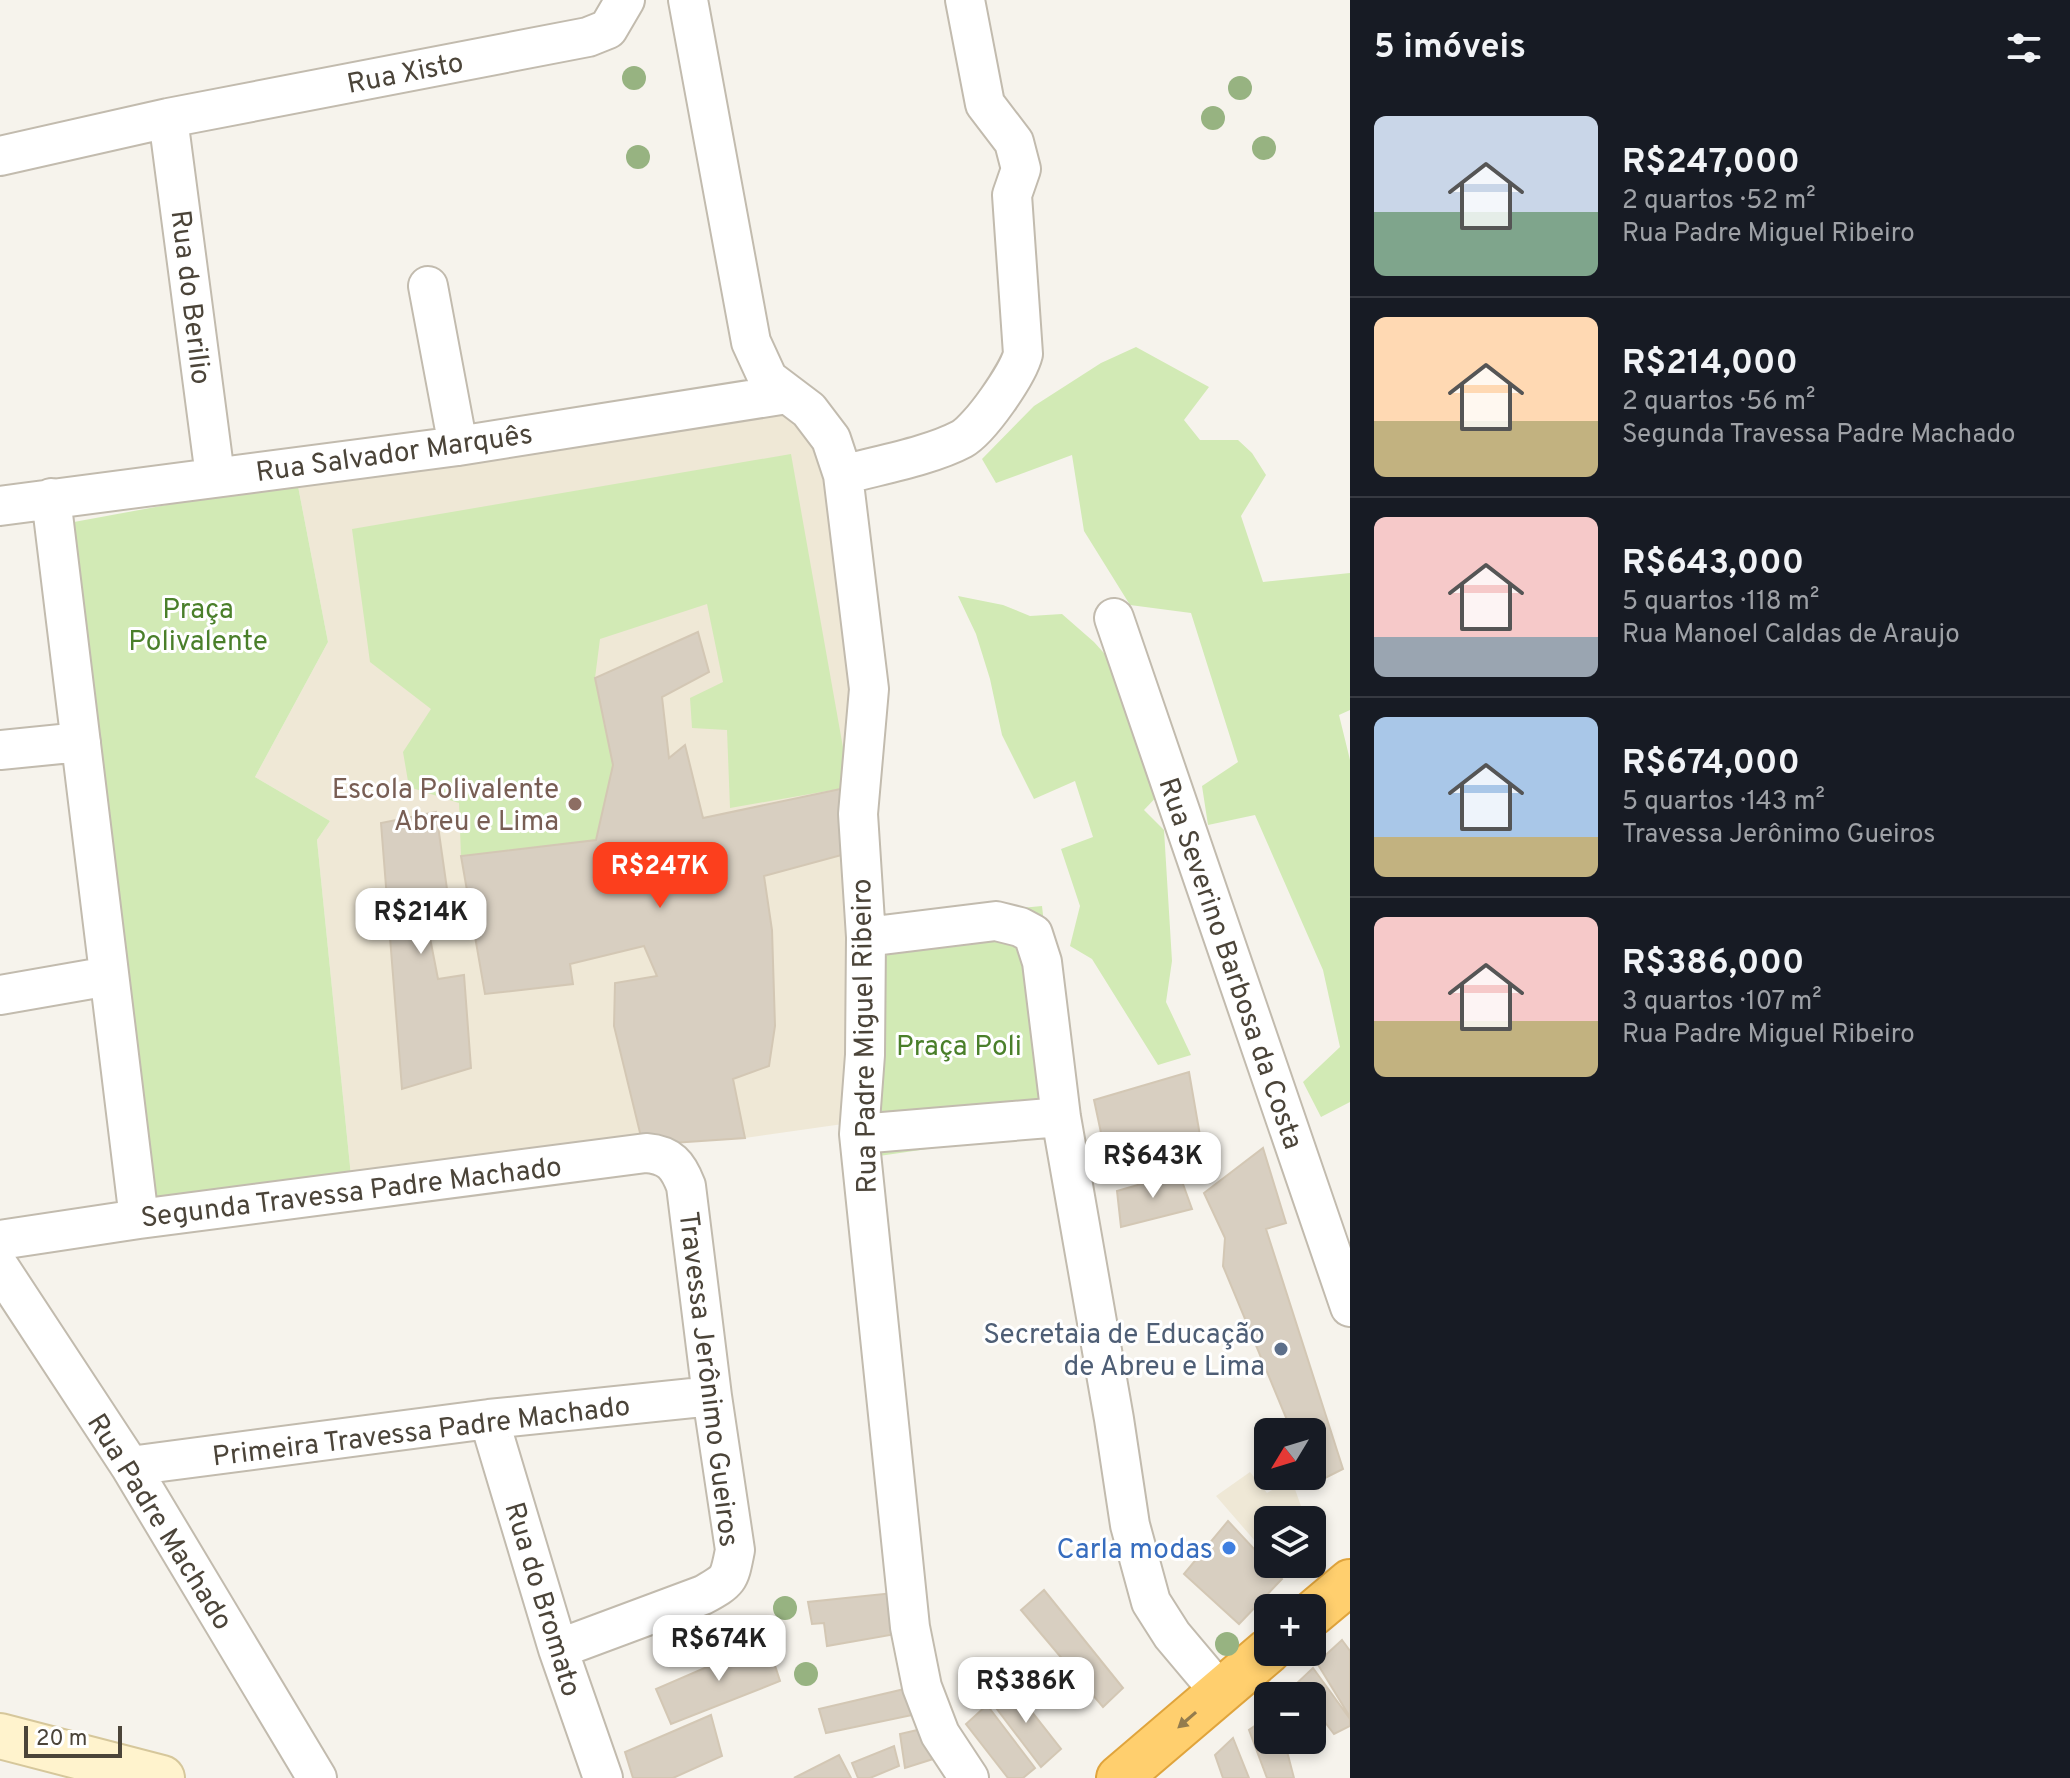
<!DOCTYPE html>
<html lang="pt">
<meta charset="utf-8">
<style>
:root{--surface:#171b24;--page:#20242c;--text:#f1f3f6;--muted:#9ea1a6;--line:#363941;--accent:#fc3f1d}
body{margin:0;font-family:Overpass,sans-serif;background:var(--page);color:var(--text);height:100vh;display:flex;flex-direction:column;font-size:30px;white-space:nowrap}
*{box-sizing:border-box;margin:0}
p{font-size:26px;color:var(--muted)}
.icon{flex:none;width:44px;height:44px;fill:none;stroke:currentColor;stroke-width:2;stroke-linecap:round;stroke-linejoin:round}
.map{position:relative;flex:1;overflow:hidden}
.panel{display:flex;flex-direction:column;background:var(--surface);width:720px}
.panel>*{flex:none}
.needle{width:52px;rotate:232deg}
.buttons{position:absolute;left:1254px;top:1418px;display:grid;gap:16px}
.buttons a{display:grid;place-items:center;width:72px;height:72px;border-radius:12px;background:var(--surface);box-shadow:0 4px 12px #0003;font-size:40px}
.scale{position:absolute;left:24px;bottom:20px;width:98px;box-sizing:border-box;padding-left:8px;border:4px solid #4b4439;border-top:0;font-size:22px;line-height:28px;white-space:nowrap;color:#4b4439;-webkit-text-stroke:6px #fff;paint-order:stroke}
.price{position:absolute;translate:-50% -68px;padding:0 18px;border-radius:16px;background:#fff;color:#222;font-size:26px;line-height:52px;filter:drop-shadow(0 2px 4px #0008)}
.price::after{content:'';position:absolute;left:50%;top:48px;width:24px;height:18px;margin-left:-12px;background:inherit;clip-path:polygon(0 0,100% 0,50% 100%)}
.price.selected{background:var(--accent);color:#fff}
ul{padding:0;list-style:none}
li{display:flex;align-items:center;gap:24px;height:200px;padding:0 24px}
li+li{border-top:2px solid var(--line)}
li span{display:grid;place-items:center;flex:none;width:224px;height:160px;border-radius:12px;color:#555}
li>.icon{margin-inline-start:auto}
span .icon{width:96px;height:96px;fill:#fffc;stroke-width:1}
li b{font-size:34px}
h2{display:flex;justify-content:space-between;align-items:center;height:96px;padding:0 24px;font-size:34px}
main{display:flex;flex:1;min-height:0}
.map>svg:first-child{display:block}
.education{fill:#efe8d6}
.green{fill:#d2eab5}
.building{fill:#d8cfc1;stroke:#d3c7b4;stroke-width:2}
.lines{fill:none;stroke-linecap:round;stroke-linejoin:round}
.street-casing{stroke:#c2bbae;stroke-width:42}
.secondary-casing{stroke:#d6c79b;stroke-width:48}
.highway-casing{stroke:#e0a43c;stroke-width:48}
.street{stroke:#fff;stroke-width:38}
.secondary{stroke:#fff3cd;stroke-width:44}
.highway{stroke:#ffcf6e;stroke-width:44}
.tree{fill:#97b381}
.oneway{fill:#937c4e}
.education-dot{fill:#8d6e63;stroke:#fff;stroke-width:3}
.service-dot{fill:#5c6f8a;stroke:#fff;stroke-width:3}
.shop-dot{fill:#3f7fe0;stroke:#fff;stroke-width:3}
.labels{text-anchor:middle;stroke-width:6;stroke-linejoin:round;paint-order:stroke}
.street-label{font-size:28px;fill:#4b4439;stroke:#fff}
.park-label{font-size:28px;fill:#4a7f2a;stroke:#fff}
.education-label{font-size:28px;fill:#785e54;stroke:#fff;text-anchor:end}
.service-label{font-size:28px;fill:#4e5e75;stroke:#fff;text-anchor:end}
.shop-label{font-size:28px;fill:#366cbe;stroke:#fff;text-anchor:end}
</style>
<main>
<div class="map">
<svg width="1350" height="1778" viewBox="0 0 1350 1778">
<rect width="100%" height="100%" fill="#f6f3ec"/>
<!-- education -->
<path class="education" d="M 788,408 L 821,444 L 853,641 L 864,1121 L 745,1138 L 643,1145 L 351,1176 L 317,840 L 330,821 L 255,777 L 328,642 L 297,481 Z
M 1250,1472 L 1267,1493 L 1291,1478 L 1306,1520 L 1268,1520 L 1268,1556 L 1216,1496 Z"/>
<!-- green -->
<path class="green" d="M 1136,347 L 1209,387 L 1184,420 L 1200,440 L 1238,440 L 1252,453 L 1266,475 L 1241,516 L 1263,582 L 1350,573 L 1350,710 L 1339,715 L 1350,760 L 1350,1102 L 1321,1117 L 1303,1082 L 1340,1047 L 1323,970 L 1255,815 L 1208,825 L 1202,786 L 1238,762 L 1191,613 L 1130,605 L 1084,531 L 1072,455 L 996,483 L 982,459 L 1034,406 L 1101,363 Z
M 791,454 L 850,787 L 730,808 L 727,730 L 692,728 L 690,698 L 723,682 L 707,604 L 600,639 L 595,678 L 613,765 L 596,840 L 461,856 L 459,803 L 409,787 L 403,752 L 431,709 L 370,662 L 352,529 Z
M 297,481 L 328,642 L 255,777 L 330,821 L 317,840 L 351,1176 L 144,1210 L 63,524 Z
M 958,596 L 1003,605 L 1030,616 L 1062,614 L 1094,642 L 1121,672 L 1163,790 L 1144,810 L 1164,830 L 1172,961 L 1166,1002 L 1191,1055 L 1158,1065 L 1092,959 L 1070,946 L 1080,906 L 1061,849 L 1093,837 L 1075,781 L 1034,799 L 1002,735 L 990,679 L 976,634 Z
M 1042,906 L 1067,1129 L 865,1158 L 857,923 Z"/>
<!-- building -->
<path class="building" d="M 698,632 L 709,672 L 662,697 L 669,758 L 685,745 L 703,818 L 850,787 L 849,853 L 764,876 L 772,930 L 775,1026 L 769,1066 L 733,1079 L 745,1138 L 643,1145 L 614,1026 L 615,983 L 657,976 L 644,946 L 570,964 L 573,984 L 485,994 L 461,856 L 596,840 L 613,765 L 595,678 Z
M 436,812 L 448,896 L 423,902 L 438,979 L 464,975 L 471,1068 L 402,1089 L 381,823 Z
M 1189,1072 L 1203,1153 L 1110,1175 L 1094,1100 Z
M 1263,1148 L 1286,1223 L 1266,1229 L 1343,1469 L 1313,1484 L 1310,1476 L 1312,1432 L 1292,1432 L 1223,1266 L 1225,1238 L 1204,1193 Z
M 1179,1173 L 1192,1209 L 1121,1227 L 1117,1191 Z
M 1228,1521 L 1282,1579 L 1239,1624 L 1184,1574 Z
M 1044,1590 L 1123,1688 L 1103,1707 L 1021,1610 Z
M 893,1593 L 896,1634 L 827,1646 L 824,1623 L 812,1624 L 808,1602 Z
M 1342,1640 L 1350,1651 L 1350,1717 L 1317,1663 Z
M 767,1641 L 780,1681 L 671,1724 L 656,1689 Z
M 1313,1668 L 1350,1719 L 1350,1726 L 1334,1734 L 1312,1705 L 1312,1696 L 1305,1696 L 1296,1684 Z
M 1010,1684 L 1061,1749 L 1041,1767 L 990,1700 Z
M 913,1687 L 917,1714 L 826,1733 L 819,1709 Z
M 987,1705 L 1035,1768 L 1023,1778 L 1008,1778 L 966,1724 Z
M 711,1715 L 722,1756 L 673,1778 L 633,1778 L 625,1752 Z
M 1268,1717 L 1268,1740 L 1284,1740 L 1294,1778 L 1267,1778 L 1249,1730 Z
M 922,1729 L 933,1759 L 905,1768 L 900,1734 Z
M 1233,1738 L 1249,1778 L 1223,1778 L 1215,1755 Z
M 894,1746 L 899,1766 L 870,1778 L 858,1778 L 852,1763 Z
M 839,1755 L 851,1778 L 794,1778 Z"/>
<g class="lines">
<!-- street casing -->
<g class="street-casing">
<path id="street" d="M 688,0 L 751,342 L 768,379 L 809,410 L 831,439 L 843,475 L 869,689 L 858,814 L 866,937 L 865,1055 L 859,1134 L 910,1627 L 922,1687 L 940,1734 L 969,1778
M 168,118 L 215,476
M 0,156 L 168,118 L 588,37 L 608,29 L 625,0
M 428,286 L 458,446
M 843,475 C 879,465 930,456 962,439 C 980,429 1018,374 1023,354 L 1012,195 L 1021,169 L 1014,142 L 985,104 L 965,0
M 51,498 L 139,1219
M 0,506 L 458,446 L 787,394
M 1114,618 L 1350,1307
M 0,750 L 81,742
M 866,937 L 996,921 L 1020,927 L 1033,934 L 1042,962 L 1061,1117 L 1114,1419 L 1130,1525 L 1151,1602 L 1172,1635 L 1220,1692
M 0,995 L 109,976
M 859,1134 L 1061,1117
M 0,1240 L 139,1219 L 646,1153 C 670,1155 678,1165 686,1186 L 712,1396 L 735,1550 C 729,1580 730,1580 703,1595 L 558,1649
M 0,1268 L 130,1466 L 317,1778
M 489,1419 L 558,1649 L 603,1778
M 130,1466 L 489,1419 L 712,1396"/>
</g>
<!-- secondary casing -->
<g class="secondary-casing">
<path id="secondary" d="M 0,1736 L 162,1778"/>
</g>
<!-- highway casing -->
<g class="highway-casing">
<path id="highway" d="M 1312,1614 L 1350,1582
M 1119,1778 L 1268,1651"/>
</g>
<!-- street -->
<use href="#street" class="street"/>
<!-- secondary -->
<use href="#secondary" class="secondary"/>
<!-- highway -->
<use href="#highway" class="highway"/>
</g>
<!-- trees -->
<g class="tree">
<circle cx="634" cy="78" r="12"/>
<circle cx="1240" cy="88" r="12"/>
<circle cx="1213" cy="118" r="12"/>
<circle cx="1264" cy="148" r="12"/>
<circle cx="638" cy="157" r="12"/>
<circle cx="785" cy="1608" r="12"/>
<circle cx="1227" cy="1644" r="12"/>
<circle cx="806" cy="1674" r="12"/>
</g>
<!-- one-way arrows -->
<defs><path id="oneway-solid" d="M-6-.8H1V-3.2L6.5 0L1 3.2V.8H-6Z" transform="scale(2)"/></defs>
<use class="oneway" href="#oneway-solid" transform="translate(1187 1720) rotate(139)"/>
<!-- markers -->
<circle class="education-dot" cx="575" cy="804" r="8"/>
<circle class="service-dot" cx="1281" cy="1349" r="8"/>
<circle class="shop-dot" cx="1229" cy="1548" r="8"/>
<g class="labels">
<!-- street labels -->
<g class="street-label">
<text transform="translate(405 72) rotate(-11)" y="10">Rua Xisto</text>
<text transform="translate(192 297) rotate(83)" y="10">Rua do Berilio</text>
<text transform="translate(394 452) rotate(-8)" y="10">Rua Salvador Marquês</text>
<text transform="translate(1232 963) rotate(71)" y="10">Rua Severino Barbosa da Costa</text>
<text transform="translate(863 1036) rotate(-91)" y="10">Rua Padre Miguel Ribeiro</text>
<text transform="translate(351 1191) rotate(-7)" y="10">Segunda Travessa Padre Machado</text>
<text transform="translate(710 1379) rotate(83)" y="10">Travessa Jerônimo Gueiros</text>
<text transform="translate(421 1430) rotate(-7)" y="10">Primeira Travessa Padre Machado</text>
<text transform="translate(161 1521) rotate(58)" y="10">Rua Padre Machado</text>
<text transform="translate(544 1599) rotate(73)" y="10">Rua do Bromato</text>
</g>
<!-- park labels -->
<g class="park-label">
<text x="198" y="618">Praça<tspan x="198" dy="32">Polivalente</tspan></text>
<text x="959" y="1055">Praça Poli</text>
</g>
<!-- education labels -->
<g class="education-label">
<text x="559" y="798">Escola Polivalente<tspan x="559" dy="32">Abreu e Lima</tspan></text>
</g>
<!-- service labels -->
<g class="service-label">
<text x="1265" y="1343">Secretaia de Educação<tspan x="1265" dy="32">de Abreu e Lima</tspan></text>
</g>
<!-- shop labels -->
<g class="shop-label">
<text x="1213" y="1558">Carla modas</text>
</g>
</g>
</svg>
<div class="buttons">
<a><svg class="needle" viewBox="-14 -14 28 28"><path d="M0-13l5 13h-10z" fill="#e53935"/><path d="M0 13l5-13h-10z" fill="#9ea1a6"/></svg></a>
<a><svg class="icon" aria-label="layers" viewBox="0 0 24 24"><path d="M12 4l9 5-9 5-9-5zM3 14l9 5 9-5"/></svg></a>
<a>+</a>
<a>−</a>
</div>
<div class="scale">20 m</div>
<b class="price selected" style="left:660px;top:910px">R$247K</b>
<b class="price" style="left:421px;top:956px">R$214K</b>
<b class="price" style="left:1153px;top:1200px">R$643K</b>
<b class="price" style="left:719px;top:1683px">R$674K</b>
<b class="price" style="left:1026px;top:1725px">R$386K</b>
</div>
<section class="panel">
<h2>5 imóveis<svg class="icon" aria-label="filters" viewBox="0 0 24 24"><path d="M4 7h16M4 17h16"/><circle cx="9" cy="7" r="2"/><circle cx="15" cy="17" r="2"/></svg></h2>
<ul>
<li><span style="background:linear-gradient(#c9d6e8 60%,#7fa58c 0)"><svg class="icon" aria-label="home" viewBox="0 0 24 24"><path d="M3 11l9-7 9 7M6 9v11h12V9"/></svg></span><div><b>R$247,000</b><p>2 quartos · 52 m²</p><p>Rua Padre Miguel Ribeiro</p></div></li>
<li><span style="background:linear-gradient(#ffd9b3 65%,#c2b280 0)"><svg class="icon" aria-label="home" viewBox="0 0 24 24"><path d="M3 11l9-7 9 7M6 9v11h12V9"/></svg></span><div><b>R$214,000</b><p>2 quartos · 56 m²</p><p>Segunda Travessa Padre Machado</p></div></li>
<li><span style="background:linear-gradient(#f6c9c9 75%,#9aa5b1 0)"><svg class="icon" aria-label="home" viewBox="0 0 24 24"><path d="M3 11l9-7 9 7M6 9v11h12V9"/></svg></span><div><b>R$643,000</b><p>5 quartos · 118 m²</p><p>Rua Manoel Caldas de Araujo</p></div></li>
<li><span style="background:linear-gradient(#a9c7e8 75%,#c2b280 0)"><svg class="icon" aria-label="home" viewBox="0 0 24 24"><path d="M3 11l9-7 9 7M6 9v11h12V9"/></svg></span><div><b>R$674,000</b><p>5 quartos · 143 m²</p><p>Travessa Jerônimo Gueiros</p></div></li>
<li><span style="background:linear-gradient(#f6c9c9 65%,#c2b280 0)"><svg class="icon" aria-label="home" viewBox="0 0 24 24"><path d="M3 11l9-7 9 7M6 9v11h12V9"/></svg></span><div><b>R$386,000</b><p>3 quartos · 107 m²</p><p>Rua Padre Miguel Ribeiro</p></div></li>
</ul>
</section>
</main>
